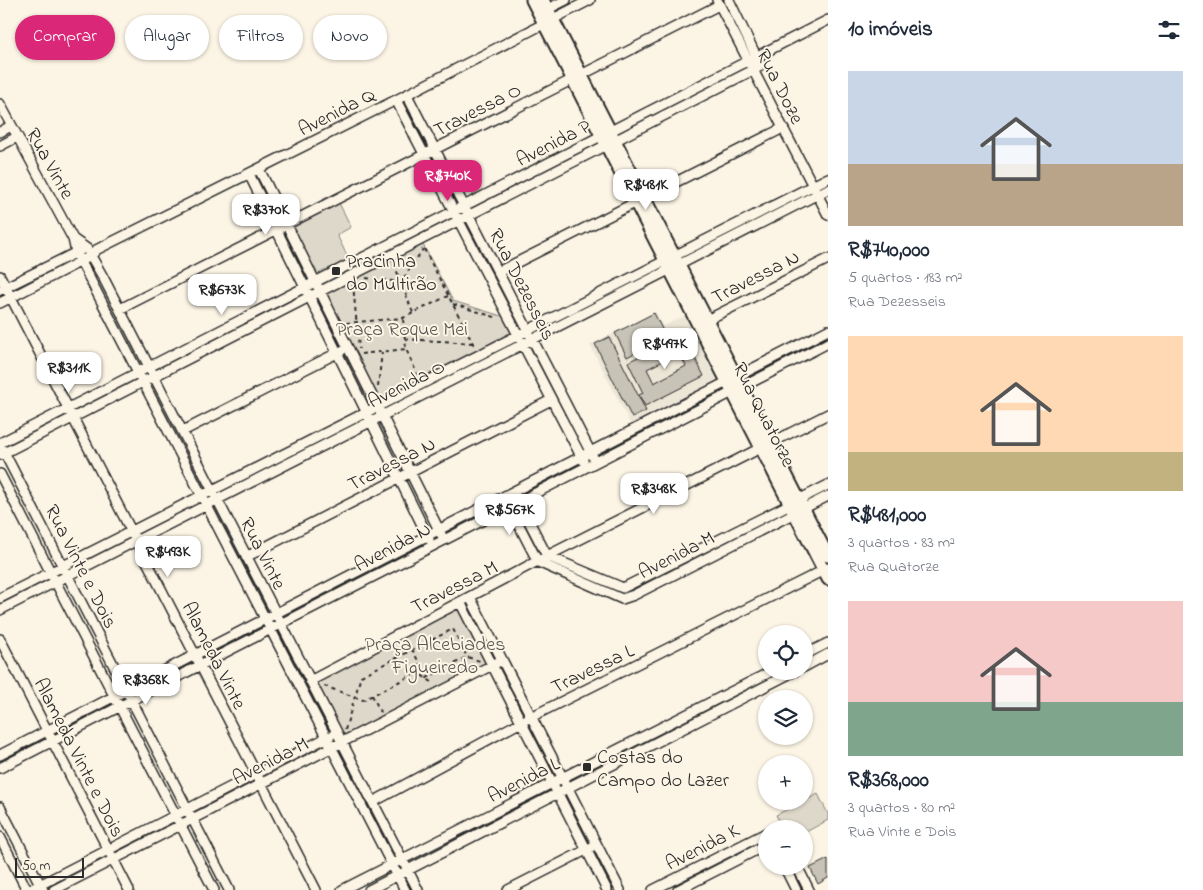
<!DOCTYPE html>
<html lang="pt">
<meta charset="utf-8">
<style>
:root{--surface:#fff;--page:#f2f2f3;--text:#1f2937;--muted:#747a83;--accent:#db2777}
body{margin:0;font-family:"Indie Flower",sans-serif;background:var(--page);color:var(--text);height:100vh;display:flex;flex-direction:column;font-size:19px;white-space:nowrap}
*{box-sizing:border-box;margin:0}
p{font-size:16px;color:var(--muted)}
.icon{flex:none;width:28px;height:28px;fill:none;stroke:currentColor;stroke-width:2;stroke-linecap:round;stroke-linejoin:round}
.map{position:relative;flex:1;overflow:hidden}
.details{display:flex;flex-direction:column;background:var(--surface);width:375px}
.details>*{flex:none}
.hud{position:absolute;left:15px;top:15px;width:475px;height:45px;display:flex;gap:10px}
.tools{position:absolute;left:758px;top:625px;display:grid;gap:10px}
.tools a{display:grid;place-items:center;width:55px;height:55px;border-radius:50%;background:var(--surface);box-shadow:0 1px 4px #0004;font-size:25px}
.scale{position:absolute;left:15px;bottom:12px;width:69px;box-sizing:border-box;padding-left:5px;border:2px solid #2b2b2b;border-top:0;font-size:14px;line-height:18px;white-space:nowrap;color:#2b2b2b;-webkit-text-stroke:4px #fcf5e5;paint-order:stroke}
.price{position:absolute;translate:-50% -42px;padding:0 11px;border-radius:10px;background:#fff;color:#222;font-size:16px;line-height:32px;filter:drop-shadow(0 1px 2px #0008)}
.price::after{content:'';position:absolute;left:50%;top:30px;width:15px;height:11px;margin-left:-8px;background:inherit;clip-path:polygon(0 0,100% 0,50% 100%)}
.price.current{background:var(--accent);color:#fff}
ul{padding:0;list-style:none}
li{display:grid;align-content:center;gap:10px;height:265px;padding:0 20px}
li span{display:grid;place-items:center;height:155px;border-radius:0px;color:#555}
li>.icon{margin-inline-start:auto}
span .icon{width:90px;height:90px;fill:#fffc;stroke-width:1}
li b{font-size:21px}
h2{display:flex;justify-content:space-between;align-items:center;height:60px;padding:0 20px;font-size:21px}
.tag{padding:0 18px;border-radius:22px;background:var(--surface);box-shadow:0 1px 4px #0004;font-size:18px;line-height:45px}
.tag.current{background:var(--accent);color:#fff}
main{display:flex;flex:1;min-height:0}
.map>svg:first-child{display:block}
.built{fill:#ece6d7}
.green{fill:#ded8ca;stroke:#84827a}
.building{fill:#c8c3b7;stroke:#2b2b2b;fill-rule:evenodd}
.lines{fill:none;stroke-linecap:round;stroke-linejoin:round}
.street-casing{stroke:#2b2b2b;stroke-width:12}
.secondary-casing{stroke:#2b2b2b;stroke-width:15}
.path{stroke:#2b2b2b;stroke-width:2;stroke-dasharray:4 4;stroke-linecap:butt}
.street{stroke:#fcf5e5;stroke-width:9}
.secondary{stroke:#fcf5e5;stroke-width:11}
.poi-dot{fill:#2b2b2b;stroke:#fcf5e5;stroke-width:2}
.labels{text-anchor:middle;stroke-width:4;stroke-linejoin:round;paint-order:stroke}
.street-label{font-size:20px;fill:#2b2b2b;stroke:#fcf5e5}
.poi-label{font-size:20px;fill:#2b2b2b;stroke:#fcf5e5;text-anchor:start}
.park-label{font-size:20px;fill:#585653;stroke:#fcf5e5}
</style>
<main>
<div class="map">
<svg width="828" height="890" viewBox="0 0 828 890">
<rect width="100%" height="100%" fill="#fcf5e5"/>
<filter id="ink" filterUnits="userSpaceOnUse"><feTurbulence type="fractalNoise" baseFrequency=".02" numOctaves="2"/><feDisplacementMap in="SourceGraphic" scale="10" xChannelSelector="R" yChannelSelector="G"/><feConvolveMatrix kernelMatrix="1 2 1 2 8 2 1 2 1" color-interpolation-filters="sRGB"/></filter>
<g filter="url(#ink)">
<!-- built -->
<path class="built" d="M 656,312 L 663,326 L 689,314 L 722,380 L 631,425 L 590,345 Z"/>
<!-- green -->
<path class="green" d="M 337,199 L 351,227 L 337,235 L 351,264 L 315,282 L 287,225 Z
M 421,241 L 453,301 L 508,318 L 517,334 L 377,406 L 320,292 Z
M 459,602 L 491,665 L 342,742 L 310,681 Z
M 818,794 L 828,814 L 828,820 L 804,833 L 804,829 L 783,829 L 776,815 Z"/>
<!-- building -->
<path class="building" d="M 654,313 L 666,337 L 627,357 L 615,333 Z
M 683,334 L 704,376 L 645,406 L 639,395 L 643,393 L 628,362 ZM 679,353 L 686,366 L 654,383 L 647,369 Z
M 609,337 L 646,411 L 632,418 L 595,344 Z
M 828,859 L 828,878 L 818,884 L 810,868 Z"/>
<g class="lines">
<!-- street casing -->
<g class="street-casing">
<path id="street" d="M 717,0 L 828,215
M 544,11 L 566,0
M 407,95 L 593,457
M 396,100 L 583,460
M 0,104 L 73,239 L 76,252 L 405,890
M 0,132 L 11,126
M 0,146 L 17,137
M 259,169 L 441,534
M 249,174 L 429,539
M 73,239 L 87,249 L 103,277 L 418,890
M 498,272 L 783,128
M 0,276 L 316,890
M 0,290 L 81,250
M 0,303 L 91,256 L 96,250 L 396,100 L 590,0
M 120,309 L 719,5
M 703,322 L 828,259
M 183,431 L 341,351
M 0,443 L 828,20
M 2,448 L 229,890
M 0,455 L 759,67 L 760,64 L 729,0
M 0,474 L 214,890
M 516,496 L 547,556 L 623,588 L 828,485
M 506,500 L 538,562 L 622,599 L 634,595 L 828,496
M 246,557 L 551,400
M 470,597 L 620,890
M 0,598 L 828,178
M 460,602 L 607,890
M 0,610 L 828,189
M 0,639 L 129,890
M 804,655 L 828,643
M 804,667 L 828,654
M 310,681 L 547,556 L 828,414
M 0,755 L 828,330
M 0,768 L 828,343
M 373,802 L 521,722 L 828,568
M 0,807 L 43,890
M 0,837 L 27,890
M 784,866 L 796,890
M 797,866 L 809,890
M 30,890 L 330,736
M 54,890 L 502,660
M 342,890 L 772,671
M 369,890 L 795,671
M 508,890 L 590,848
M 653,890 L 766,833
M 678,890 L 766,845"/>
</g>
<!-- secondary casing -->
<g class="secondary-casing">
<path id="secondary" d="M 532,0 L 828,579
M 543,0 L 828,556"/>
</g>
<!-- path -->
<path class="path" d="M 424,249 L 475,347
M 394,264 L 413,313
M 366,278 L 401,282 L 423,249
M 353,284 L 359,349
M 453,304 L 498,318
M 403,319 L 406,349 L 418,376
M 346,323 L 403,318 L 448,296
M 405,339 L 473,343
M 361,354 L 406,349
M 378,387 L 382,352
M 412,649 L 427,678 L 467,657
M 395,658 L 435,684
M 324,686 L 363,700 L 418,672
M 372,695 L 381,713
M 345,730 L 361,676 L 453,629 L 467,657 L 480,661"/>
<!-- street -->
<use href="#street" class="street"/>
<!-- secondary -->
<use href="#secondary" class="secondary"/>
</g>
</g>
<!-- markers -->
<g class="poi-dot">
<rect x="331" y="266" width="10" height="10" rx="2.5"/>
<rect x="582" y="762" width="10" height="10" rx="2.5"/>
</g>
<g class="labels">
<!-- street labels -->
<g class="street-label">
<text transform="translate(781 86) rotate(63)" y="7">Rua Doze</text>
<text transform="translate(477 109) rotate(-27)" y="7">Travessa O</text>
<text transform="translate(336 111) rotate(-27)" y="7">Avenida Q</text>
<text transform="translate(553 142) rotate(-27)" y="7">Avenida P</text>
<text transform="translate(51 163) rotate(61)" y="7">Rua Vinte</text>
<text transform="translate(755 276) rotate(-27)" y="7">Travessa N</text>
<text transform="translate(523 284) rotate(63)" y="7">Rua Dezesseis</text>
<text transform="translate(406 383) rotate(-27)" y="7">Avenida O</text>
<text transform="translate(765 414) rotate(63)" y="7">Rua Quatorze</text>
<text transform="translate(391 463) rotate(-27)" y="7">Travessa N</text>
<text transform="translate(392 546) rotate(-28)" y="7">Avenida N</text>
<text transform="translate(264 553) rotate(63)" y="7">Rua Vinte</text>
<text transform="translate(676 554) rotate(-27)" y="7">Avenida M</text>
<text transform="translate(82 566) rotate(63)" y="7">Rua Vinte e Dois</text>
<text transform="translate(454 586) rotate(-27)" y="7">Travessa M</text>
<text transform="translate(215 655) rotate(63)" y="7">Alameda Vinte</text>
<text transform="translate(592 668) rotate(-26)" y="7">Travessa L</text>
<text transform="translate(80 757) rotate(63)" y="7">Alameda Vinte e Dois</text>
<text transform="translate(270 760) rotate(-27)" y="7">Avenida M</text>
<text transform="translate(523 779) rotate(-27)" y="7">Avenida L</text>
<text transform="translate(702 846) rotate(-27)" y="7">Avenida K</text>
</g>
<!-- poi labels -->
<g class="poi-label">
<text x="346" y="267">Pracinha<tspan x="346" dy="23">do Multirão</tspan></text>
<text x="597" y="763">Costas do<tspan x="597" dy="23">Campo do Lazer</tspan></text>
</g>
<!-- park labels -->
<g class="park-label">
<text x="402" y="335">Praça Roque Mei</text>
<text x="435" y="650">Praça Alcebiades<tspan x="435" dy="23">Figueiredo</tspan></text>
</g>
</g>
</svg>
<div class="tools">
<a><svg class="icon" aria-label="locate" viewBox="0 0 24 24"><circle cx="12" cy="12" r="6"/><path d="M12 2v4M12 18v4M2 12h4M18 12h4"/></svg></a>
<a><svg class="icon" aria-label="layers" viewBox="0 0 24 24"><path d="M12 4l9 5-9 5-9-5zM3 14l9 5 9-5"/></svg></a>
<a>+</a>
<a>−</a>
</div>
<div class="scale">50 m</div>
<b class="price current" style="left:448px;top:202px">R$740K</b>
<b class="price" style="left:646px;top:211px">R$481K</b>
<b class="price" style="left:266px;top:236px">R$370K</b>
<b class="price" style="left:222px;top:316px">R$673K</b>
<b class="price" style="left:665px;top:370px">R$497K</b>
<b class="price" style="left:69px;top:394px">R$311K</b>
<b class="price" style="left:654px;top:515px">R$348K</b>
<b class="price" style="left:510px;top:536px">R$567K</b>
<b class="price" style="left:168px;top:578px">R$493K</b>
<b class="price" style="left:146px;top:706px">R$368K</b>
<div class="hud">
<a class="tag current">Comprar</a>
<a class="tag">Alugar</a>
<a class="tag">Filtros</a>
<a class="tag">Novo</a>
</div>
</div>
<section class="details">
<h2>10 imóveis<svg class="icon" aria-label="filters" viewBox="0 0 24 24"><path d="M4 7h16M4 17h16"/><circle cx="9" cy="7" r="2"/><circle cx="15" cy="17" r="2"/></svg></h2>
<ul>
<li><span style="background:linear-gradient(#c9d6e8 60%,#b9a48a 0)"><svg class="icon" aria-label="home" viewBox="0 0 24 24"><path d="M3 11l9-7 9 7M6 9v11h12V9"/></svg></span><div><b>R$740,000</b><p>5 quartos · 183 m²</p><p>Rua Dezesseis</p></div></li>
<li><span style="background:linear-gradient(#ffd9b3 75%,#c2b280 0)"><svg class="icon" aria-label="home" viewBox="0 0 24 24"><path d="M3 11l9-7 9 7M6 9v11h12V9"/></svg></span><div><b>R$481,000</b><p>3 quartos · 83 m²</p><p>Rua Quatorze</p></div></li>
<li><span style="background:linear-gradient(#f6c9c9 65%,#7fa58c 0)"><svg class="icon" aria-label="home" viewBox="0 0 24 24"><path d="M3 11l9-7 9 7M6 9v11h12V9"/></svg></span><div><b>R$368,000</b><p>3 quartos · 80 m²</p><p>Rua Vinte e Dois</p></div></li>
</ul>
</section>
</main>
